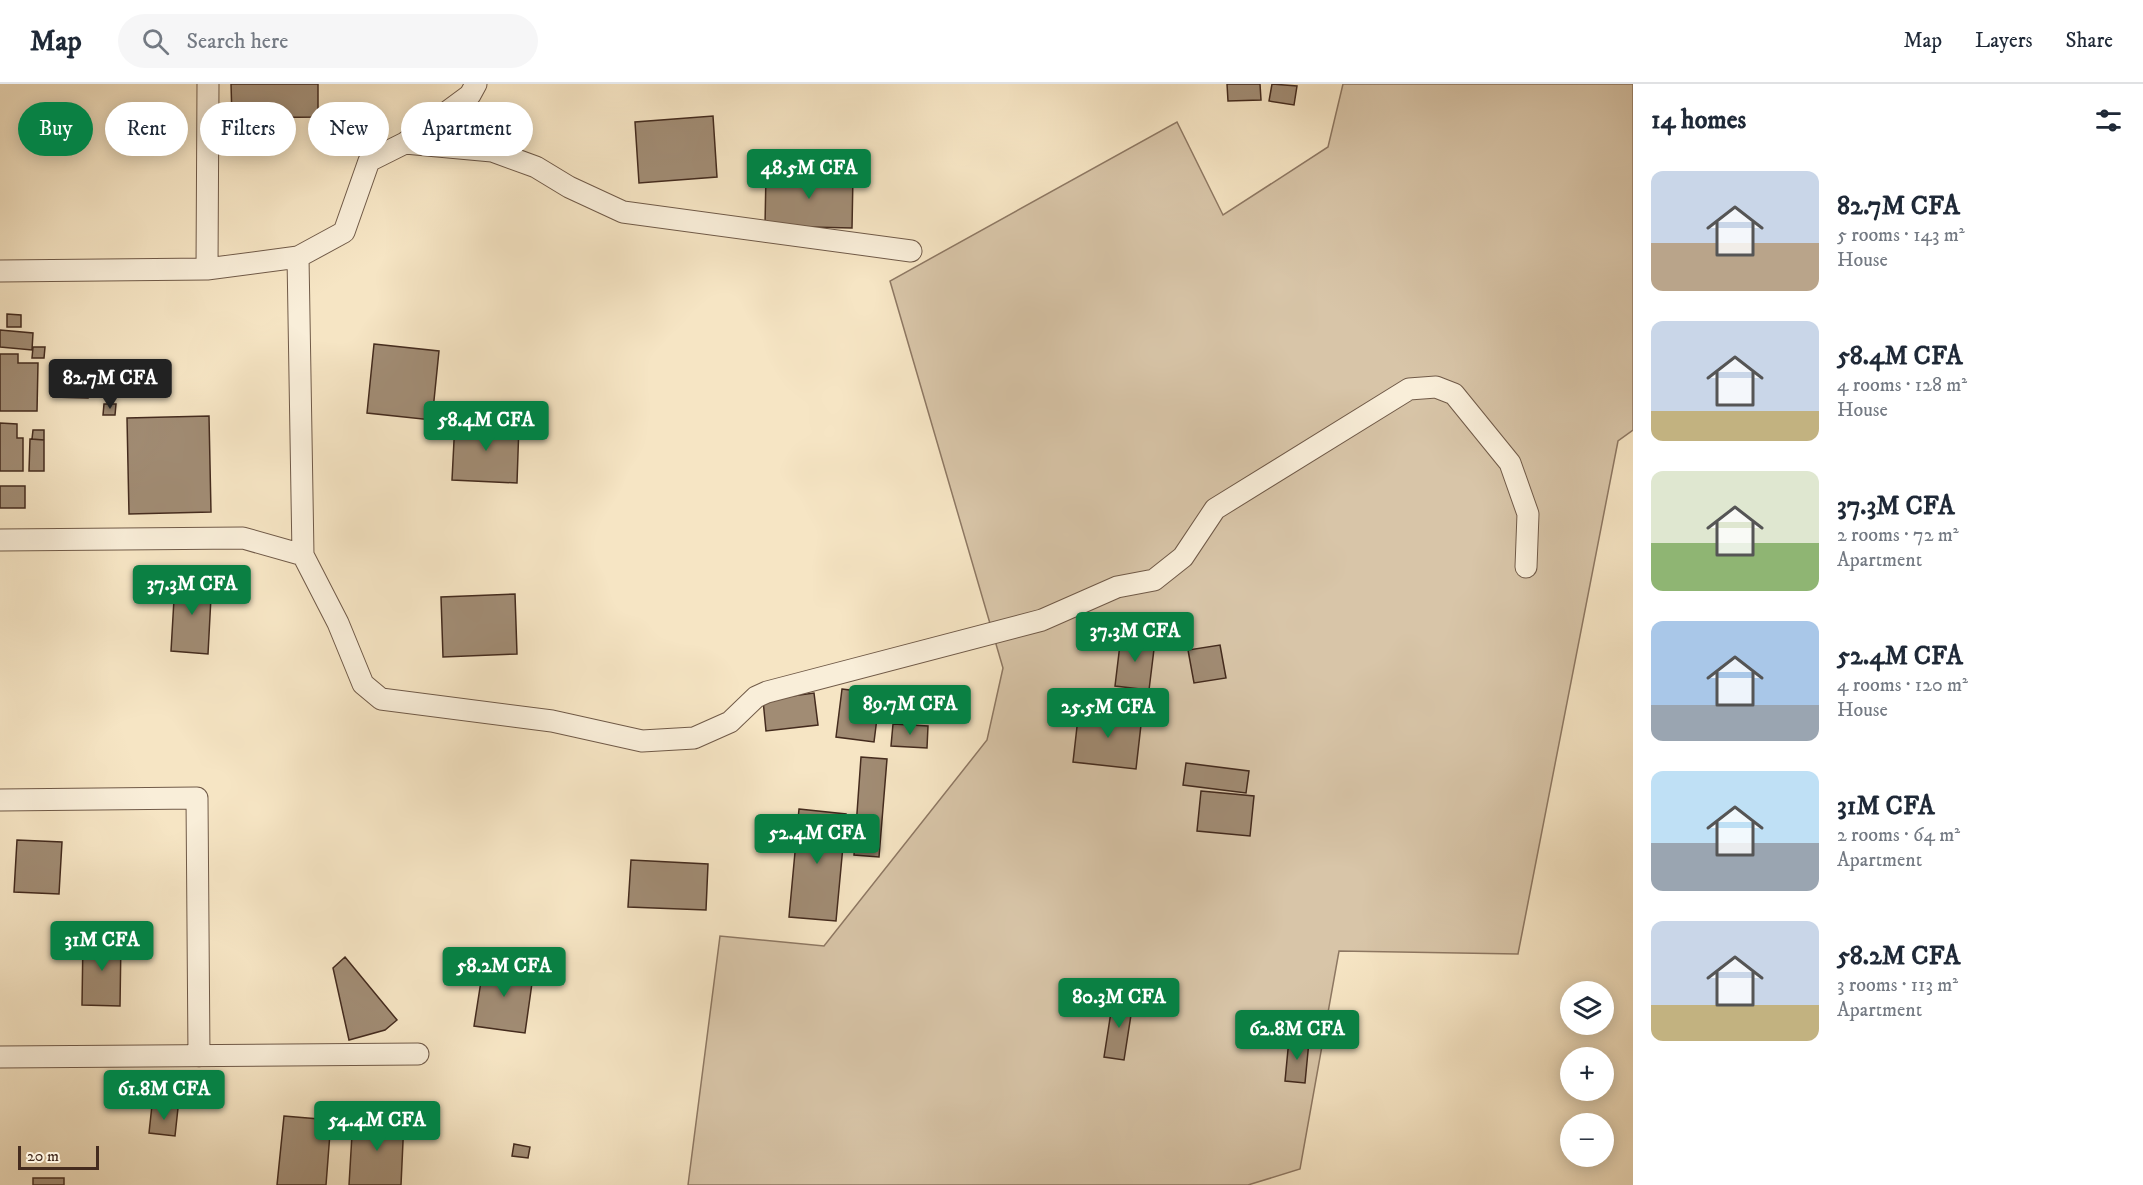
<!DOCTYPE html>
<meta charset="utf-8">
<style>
:root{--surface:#fff;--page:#f6f6f7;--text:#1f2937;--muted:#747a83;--line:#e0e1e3;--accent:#0b8043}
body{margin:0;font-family:"IM FELL DW Pica",serif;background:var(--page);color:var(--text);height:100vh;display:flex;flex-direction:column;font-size:22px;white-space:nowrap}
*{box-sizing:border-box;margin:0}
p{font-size:20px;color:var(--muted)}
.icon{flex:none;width:33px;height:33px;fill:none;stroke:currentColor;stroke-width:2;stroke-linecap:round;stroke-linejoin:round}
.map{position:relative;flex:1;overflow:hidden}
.sheet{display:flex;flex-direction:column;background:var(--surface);width:510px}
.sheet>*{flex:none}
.guide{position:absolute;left:18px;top:18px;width:570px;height:54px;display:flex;gap:12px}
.buttons{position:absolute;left:1560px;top:897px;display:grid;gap:12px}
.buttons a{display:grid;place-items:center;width:54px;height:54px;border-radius:50%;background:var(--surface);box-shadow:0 3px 15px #0003;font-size:30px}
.scale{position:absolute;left:18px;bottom:15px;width:81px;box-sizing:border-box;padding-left:6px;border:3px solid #442b1e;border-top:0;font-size:16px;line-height:21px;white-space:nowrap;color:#442b1e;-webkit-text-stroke:4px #f9eed9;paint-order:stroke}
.price{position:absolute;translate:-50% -51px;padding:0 14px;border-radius:6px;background:var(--accent);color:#fff;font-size:20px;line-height:39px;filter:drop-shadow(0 2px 3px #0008)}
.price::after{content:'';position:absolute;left:50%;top:36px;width:18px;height:14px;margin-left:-9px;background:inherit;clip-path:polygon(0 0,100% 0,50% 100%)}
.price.on{background:#222;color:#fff}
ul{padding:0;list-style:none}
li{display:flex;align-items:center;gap:18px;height:150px;padding:0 18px}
li span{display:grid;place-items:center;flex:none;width:168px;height:120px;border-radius:12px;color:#555}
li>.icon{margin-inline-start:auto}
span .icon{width:72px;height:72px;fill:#fffc;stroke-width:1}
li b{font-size:26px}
h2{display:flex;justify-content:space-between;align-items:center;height:72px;padding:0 18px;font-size:26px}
.tag{padding:0 21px;border-radius:27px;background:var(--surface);box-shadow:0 3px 15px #0003;font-size:21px;line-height:54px}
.tag.on{background:var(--accent);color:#fff}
header{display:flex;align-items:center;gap:36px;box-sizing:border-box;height:84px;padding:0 30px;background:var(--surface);border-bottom:2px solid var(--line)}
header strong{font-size:28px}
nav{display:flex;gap:33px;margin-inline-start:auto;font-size:21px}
.search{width:420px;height:54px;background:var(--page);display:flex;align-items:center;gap:15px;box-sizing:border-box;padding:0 21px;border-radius:33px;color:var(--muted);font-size:22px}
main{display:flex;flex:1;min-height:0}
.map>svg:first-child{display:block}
.green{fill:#d8c5a8;stroke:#8e7863;stroke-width:1.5}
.building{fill:#a18c74;stroke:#442b1e;stroke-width:1.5}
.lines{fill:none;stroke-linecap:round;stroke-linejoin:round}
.minor-casing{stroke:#705a48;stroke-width:23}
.minor{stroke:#f9eed9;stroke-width:21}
</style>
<header>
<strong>Map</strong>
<div class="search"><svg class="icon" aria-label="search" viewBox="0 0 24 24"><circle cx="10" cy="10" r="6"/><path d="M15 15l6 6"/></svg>Search here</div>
<nav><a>Map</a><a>Layers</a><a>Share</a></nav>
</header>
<main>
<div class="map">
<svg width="1633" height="1101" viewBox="0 0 1633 1101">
<rect width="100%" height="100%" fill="#f6e5c4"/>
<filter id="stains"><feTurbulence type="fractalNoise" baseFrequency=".00333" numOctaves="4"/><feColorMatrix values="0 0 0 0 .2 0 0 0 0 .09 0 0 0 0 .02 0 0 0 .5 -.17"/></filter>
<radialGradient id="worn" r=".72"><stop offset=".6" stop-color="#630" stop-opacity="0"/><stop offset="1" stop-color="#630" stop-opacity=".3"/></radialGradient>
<!-- green -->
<path class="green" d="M 1343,0 L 1633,0 L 1633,346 L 1618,357 L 1518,870 L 1339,867 L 1300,1085 L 1248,1101 L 688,1101 L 720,852 L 824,862 L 987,656 L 1003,584 L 890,197 L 1177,38 L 1223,131 L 1328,63 Z"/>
<!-- building -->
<path class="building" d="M 231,0 L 318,0 L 318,33 L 232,34 Z
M 1227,0 L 1260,0 L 1261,16 L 1228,17 Z
M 1272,0 L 1297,2 L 1294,21 L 1269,17 Z
M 713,32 L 717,93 L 639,99 L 635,38 Z
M 766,89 L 853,91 L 852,144 L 765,142 Z
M 7,230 L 21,231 L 21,243 L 7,243 Z
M 0,246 L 33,249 L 32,266 L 0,263 Z
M 374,260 L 439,267 L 432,336 L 367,329 Z
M 33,263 L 45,263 L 44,274 L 32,274 Z
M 0,270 L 18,270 L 18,279 L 38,279 L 37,327 L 0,327 Z
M 53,285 L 88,285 L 88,314 L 53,313 Z
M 104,320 L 116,320 L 115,331 L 103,331 Z
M 209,332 L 211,428 L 129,430 L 127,334 Z
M 455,337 L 519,340 L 517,399 L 452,396 Z
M 0,339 L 17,340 L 17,354 L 23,354 L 23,387 L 0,387 Z
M 33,346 L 44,346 L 44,356 L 32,355 Z
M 30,355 L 44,356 L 44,387 L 29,387 Z
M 0,402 L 25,402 L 25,424 L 0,424 Z
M 212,494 L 208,570 L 171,567 L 175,498 Z
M 515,510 L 517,570 L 443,573 L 441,513 Z
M 1121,552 L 1155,557 L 1149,606 L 1115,602 Z
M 1220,561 L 1226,594 L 1194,599 L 1188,566 Z
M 842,605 L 880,610 L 874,658 L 836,653 Z
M 814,609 L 818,641 L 766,647 L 763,616 Z
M 933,609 L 946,610 L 944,636 L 931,635 Z
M 891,612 L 918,612 L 919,626 L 892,627 Z
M 1079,625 L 1142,632 L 1136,685 L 1073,678 Z
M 893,640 L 928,642 L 927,664 L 891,662 Z
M 861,673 L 887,675 L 879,773 L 854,771 Z
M 1186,679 L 1249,687 L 1246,709 L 1183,701 Z
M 1201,707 L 1254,712 L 1250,752 L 1197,747 Z
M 799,725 L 846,730 L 836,837 L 789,833 Z
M 17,756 L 62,758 L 59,810 L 14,808 Z
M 631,776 L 708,780 L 706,826 L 628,823 Z
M 83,854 L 121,855 L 120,922 L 82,921 Z
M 345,873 L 397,936 L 385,946 L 349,956 L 333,884 Z
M 484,878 L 534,885 L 525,949 L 474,942 Z
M 1113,915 L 1133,918 L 1124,976 L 1104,973 Z
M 1289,955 L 1309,957 L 1305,999 L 1285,997 Z
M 152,1021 L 178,1024 L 175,1052 L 149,1049 Z
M 284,1032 L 331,1036 L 326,1101 L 277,1101 Z
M 353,1034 L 404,1036 L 401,1101 L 349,1101 Z
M 514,1060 L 530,1063 L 528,1074 L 512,1072 Z
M 33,1094 L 64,1094 L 64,1101 L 33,1101 Z"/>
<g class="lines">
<!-- minor casing -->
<g class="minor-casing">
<path id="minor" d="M 405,59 L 492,67 L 536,83 L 569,103 L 623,128 L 911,167
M 298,173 L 303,471
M 207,185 L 208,0
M 0,187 L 207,185 L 298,173 L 344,148 L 369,77 L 405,59 L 470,11 L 476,0
M 0,456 L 243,454 L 303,471 L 338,539 L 363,600 L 381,615 L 552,637 L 642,657 L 694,654 L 730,638 L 756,613 L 767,608 L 1042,536 L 1117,503 L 1154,496 L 1183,473 L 1215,425 L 1409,305 L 1436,303 L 1454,310 L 1510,379 L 1528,430 L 1526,483
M 0,716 L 197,714 L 199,972
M 0,973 L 418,970"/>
</g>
<!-- minor -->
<use href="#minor" class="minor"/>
</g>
<rect width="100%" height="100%" filter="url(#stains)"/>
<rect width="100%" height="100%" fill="url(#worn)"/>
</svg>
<div class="buttons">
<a><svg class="icon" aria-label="layers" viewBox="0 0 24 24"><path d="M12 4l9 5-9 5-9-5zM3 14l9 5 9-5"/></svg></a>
<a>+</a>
<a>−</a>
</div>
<div class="scale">20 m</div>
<b class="price" style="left:809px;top:116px">48.5M CFA</b>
<b class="price on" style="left:110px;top:326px">82.7M CFA</b>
<b class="price" style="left:486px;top:368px">58.4M CFA</b>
<b class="price" style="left:192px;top:532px">37.3M CFA</b>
<b class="price" style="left:1135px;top:579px">37.3M CFA</b>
<b class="price" style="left:910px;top:652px">89.7M CFA</b>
<b class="price" style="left:1108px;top:655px">25.5M CFA</b>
<b class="price" style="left:817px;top:781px">52.4M CFA</b>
<b class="price" style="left:102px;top:888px">31M CFA</b>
<b class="price" style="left:504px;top:914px">58.2M CFA</b>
<b class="price" style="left:1119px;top:945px">80.3M CFA</b>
<b class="price" style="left:1297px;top:977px">62.8M CFA</b>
<b class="price" style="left:164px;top:1037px">61.8M CFA</b>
<b class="price" style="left:377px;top:1068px">54.4M CFA</b>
<div class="guide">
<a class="tag on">Buy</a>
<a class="tag">Rent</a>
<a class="tag">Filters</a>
<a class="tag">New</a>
<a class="tag">Apartment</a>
</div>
</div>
<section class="sheet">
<h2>14 homes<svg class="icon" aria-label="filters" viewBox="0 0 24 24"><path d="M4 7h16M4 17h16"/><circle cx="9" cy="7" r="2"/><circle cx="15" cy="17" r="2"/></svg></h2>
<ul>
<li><span style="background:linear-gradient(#c9d6e8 60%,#b9a48a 0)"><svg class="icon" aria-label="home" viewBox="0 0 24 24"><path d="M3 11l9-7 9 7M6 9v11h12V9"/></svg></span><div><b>82.7M CFA</b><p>5 rooms · 143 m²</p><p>House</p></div></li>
<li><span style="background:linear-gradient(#c9d6e8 75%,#c2b280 0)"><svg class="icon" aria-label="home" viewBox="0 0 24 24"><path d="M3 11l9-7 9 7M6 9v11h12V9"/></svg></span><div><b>58.4M CFA</b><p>4 rooms · 128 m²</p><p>House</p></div></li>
<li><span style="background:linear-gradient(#dfe7d0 60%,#8fb573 0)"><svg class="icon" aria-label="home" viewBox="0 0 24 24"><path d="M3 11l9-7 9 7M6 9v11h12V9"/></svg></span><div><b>37.3M CFA</b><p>2 rooms · 72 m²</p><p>Apartment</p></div></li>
<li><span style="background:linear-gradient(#a9c7e8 70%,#9aa5b1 0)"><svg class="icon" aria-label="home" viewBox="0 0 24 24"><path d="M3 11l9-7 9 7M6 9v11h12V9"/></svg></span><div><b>52.4M CFA</b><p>4 rooms · 120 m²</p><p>House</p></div></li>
<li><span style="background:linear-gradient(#bfe0f5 60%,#9aa5b1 0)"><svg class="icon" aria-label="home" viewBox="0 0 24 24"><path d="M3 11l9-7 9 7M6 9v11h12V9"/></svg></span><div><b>31M CFA</b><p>2 rooms · 64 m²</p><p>Apartment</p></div></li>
<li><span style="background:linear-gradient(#c9d6e8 70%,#c2b280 0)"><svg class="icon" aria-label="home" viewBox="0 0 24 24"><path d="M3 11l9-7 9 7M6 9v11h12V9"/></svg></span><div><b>58.2M CFA</b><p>3 rooms · 113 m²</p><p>Apartment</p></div></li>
</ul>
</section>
</main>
